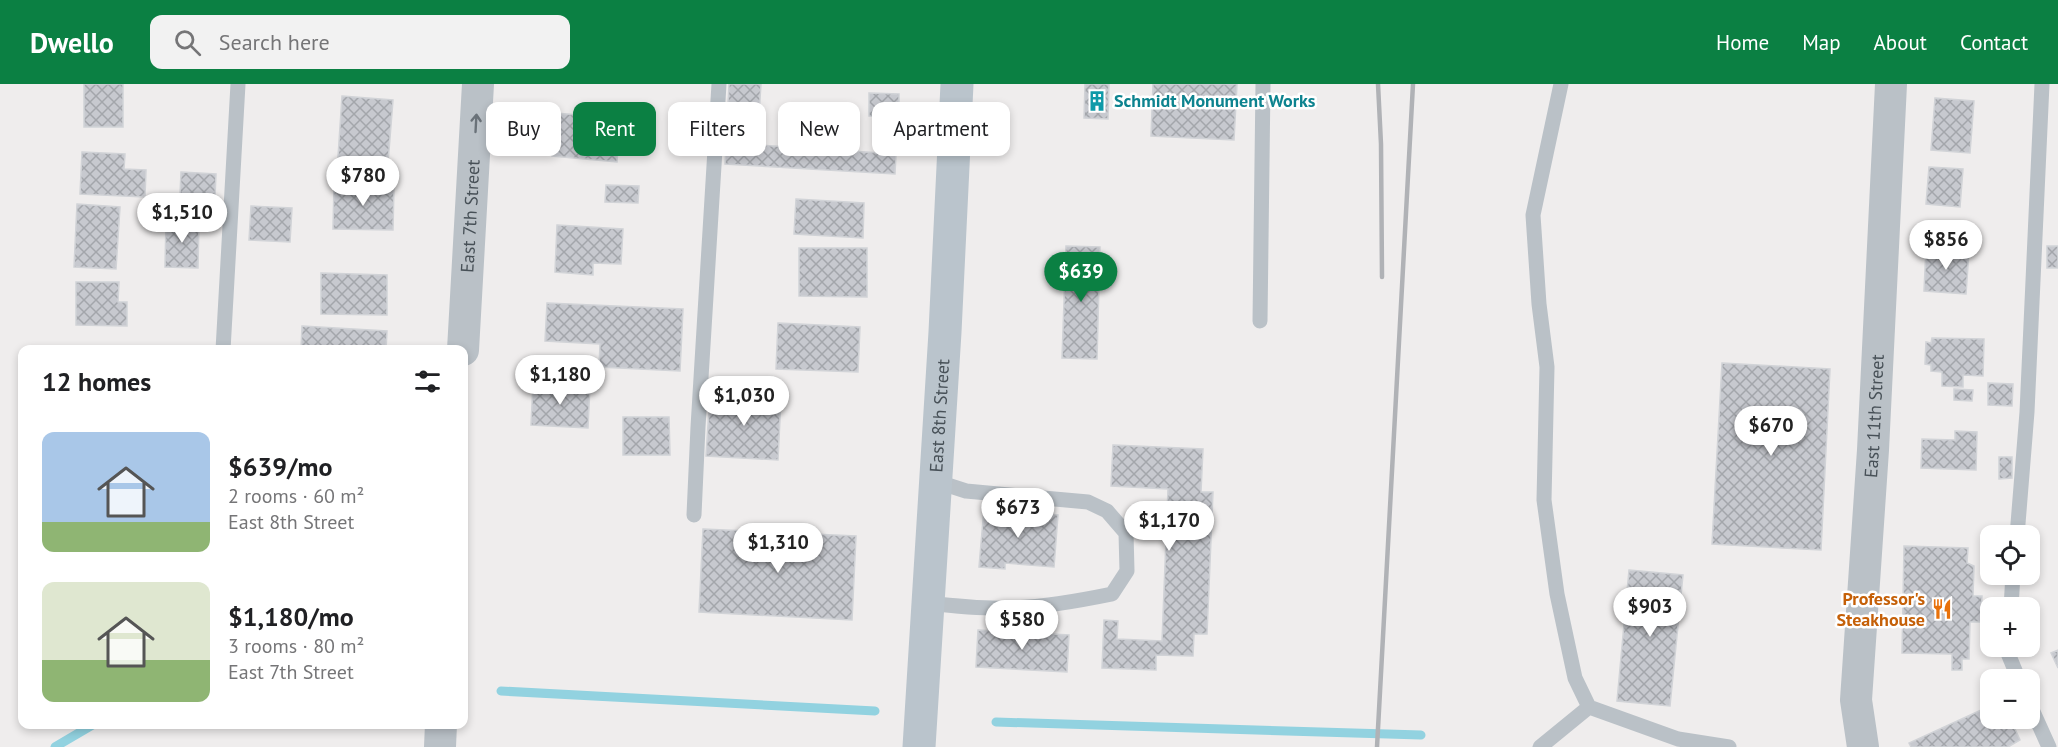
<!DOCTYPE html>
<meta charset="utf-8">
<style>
:root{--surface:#fff;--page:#f2f2f2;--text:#202124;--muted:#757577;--accent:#0b8043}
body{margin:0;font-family:"PT Sans",sans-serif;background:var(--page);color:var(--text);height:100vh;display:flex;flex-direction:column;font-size:22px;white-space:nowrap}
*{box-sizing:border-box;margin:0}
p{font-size:20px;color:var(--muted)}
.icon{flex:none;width:33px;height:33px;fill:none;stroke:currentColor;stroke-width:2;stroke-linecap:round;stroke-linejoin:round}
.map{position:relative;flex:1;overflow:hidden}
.details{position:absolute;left:18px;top:261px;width:450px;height:384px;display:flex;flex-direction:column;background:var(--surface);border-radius:12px;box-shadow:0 3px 9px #0003}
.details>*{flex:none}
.top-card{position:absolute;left:486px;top:18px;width:570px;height:54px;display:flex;gap:12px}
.fabs{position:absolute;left:1980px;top:441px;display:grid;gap:12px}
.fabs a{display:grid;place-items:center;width:60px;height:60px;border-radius:12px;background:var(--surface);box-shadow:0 3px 9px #0003;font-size:30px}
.price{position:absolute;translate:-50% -51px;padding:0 14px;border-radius:21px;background:#fff;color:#222;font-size:20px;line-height:39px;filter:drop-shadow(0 2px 3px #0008)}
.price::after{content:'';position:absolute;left:50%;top:36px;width:18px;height:14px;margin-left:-9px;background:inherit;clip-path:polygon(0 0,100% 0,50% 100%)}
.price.active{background:var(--accent);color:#fff}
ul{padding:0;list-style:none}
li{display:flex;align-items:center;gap:18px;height:150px;padding:0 24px}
li span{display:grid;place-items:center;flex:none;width:168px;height:120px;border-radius:12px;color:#555}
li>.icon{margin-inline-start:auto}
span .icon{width:72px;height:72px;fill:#fffc;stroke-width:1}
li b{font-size:26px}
h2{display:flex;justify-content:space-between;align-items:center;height:72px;padding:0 24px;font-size:26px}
.chip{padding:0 21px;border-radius:12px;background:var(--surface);box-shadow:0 3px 9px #0003;font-size:21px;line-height:54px}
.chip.active{background:var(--accent);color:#fff}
header{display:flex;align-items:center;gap:36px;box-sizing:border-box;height:84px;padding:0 30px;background:var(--accent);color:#fff}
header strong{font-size:28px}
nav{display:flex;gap:33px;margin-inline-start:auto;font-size:21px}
.search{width:420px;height:54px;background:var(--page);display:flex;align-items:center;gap:15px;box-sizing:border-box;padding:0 21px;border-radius:12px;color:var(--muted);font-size:22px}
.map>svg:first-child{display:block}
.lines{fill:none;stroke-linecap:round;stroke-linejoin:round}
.stream{stroke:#92d2e0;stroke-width:9}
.building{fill:url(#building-cross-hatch);stroke:#d1d3d7;stroke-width:1.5}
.lane{stroke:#bac1c7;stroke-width:15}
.street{stroke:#bac1c7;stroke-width:32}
.secondary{stroke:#bac4cc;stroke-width:33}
.rail{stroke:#b0b2b6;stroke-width:4.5}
.oneway{stroke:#6a7279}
.labels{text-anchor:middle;stroke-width:5;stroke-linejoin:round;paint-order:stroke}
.culture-label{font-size:18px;font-weight:bold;fill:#0d838f;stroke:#fff;text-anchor:start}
.street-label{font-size:18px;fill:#475057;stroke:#fff}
.food-label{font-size:18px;font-weight:bold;fill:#c56008;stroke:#fff;text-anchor:end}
</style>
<header>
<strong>Dwello</strong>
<div class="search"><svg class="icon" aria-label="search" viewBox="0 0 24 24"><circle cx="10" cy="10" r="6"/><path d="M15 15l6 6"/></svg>Search here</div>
<nav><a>Home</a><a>Map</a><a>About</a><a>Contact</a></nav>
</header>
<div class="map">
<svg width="2058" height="663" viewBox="0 0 2058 663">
<defs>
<pattern id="building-cross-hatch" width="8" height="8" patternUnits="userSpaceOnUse" patternTransform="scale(1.5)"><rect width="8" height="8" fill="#c7c9cf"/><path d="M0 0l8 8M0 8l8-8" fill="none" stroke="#a3a6ab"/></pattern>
</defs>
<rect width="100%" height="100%" fill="#efeded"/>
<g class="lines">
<!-- stream -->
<path class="stream" d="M 501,607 L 875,627
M 996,638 L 1421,651
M 55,663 L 94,640"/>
</g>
<!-- building -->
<path class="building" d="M 84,0 L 123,0 L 123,43 L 84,43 Z
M 729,0 L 761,0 L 757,61 L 896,70 L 895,90 L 725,80 Z
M 1085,0 L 1109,0 L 1108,35 L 1084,34 Z
M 1153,0 L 1237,0 L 1234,56 L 1151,52 Z
M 869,9 L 899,10 L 899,33 L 869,32 Z
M 342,12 L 393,16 L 387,92 L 337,88 Z
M 1935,14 L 1974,17 L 1970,69 L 1931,66 Z
M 556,29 L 620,35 L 617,78 L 552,72 Z
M 82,68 L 125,70 L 124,85 L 146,86 L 145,113 L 80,110 Z
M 1929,83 L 1963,85 L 1960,123 L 1926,120 Z
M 181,88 L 216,90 L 215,113 L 180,111 Z
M 334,100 L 394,102 L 393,146 L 333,145 Z
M 606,101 L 639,102 L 638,119 L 605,118 Z
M 796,115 L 864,119 L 863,154 L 794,150 Z
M 77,120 L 120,123 L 116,185 L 74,183 Z
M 251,122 L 292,124 L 290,158 L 249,156 Z
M 166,137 L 199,138 L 198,184 L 165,183 Z
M 557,141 L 623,145 L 621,180 L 593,179 L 593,191 L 555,188 Z
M 1066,162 L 1100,163 L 1097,275 L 1062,274 Z
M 2047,162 L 2058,162 L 2058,184 L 2047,184 Z
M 799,164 L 867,164 L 867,213 L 799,212 Z
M 1926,164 L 1969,167 L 1966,210 L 1924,207 Z
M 321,189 L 387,191 L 387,231 L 321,230 Z
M 76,198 L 119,198 L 118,218 L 127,218 L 127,242 L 76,241 Z
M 547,219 L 683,225 L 680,287 L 599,283 L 600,260 L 545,257 Z
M 778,239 L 860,243 L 858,288 L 776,285 Z
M 302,242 L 387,247 L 386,266 L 301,266 Z
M 1932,254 L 1984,255 L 1983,292 L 1963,291 L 1963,303 L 1942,302 L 1942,288 L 1931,287 L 1931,281 L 1925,280 L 1926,258 L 1931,259 Z
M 1722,279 L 1830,285 L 1821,466 L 1712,460 Z
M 533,299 L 590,302 L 588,344 L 531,341 Z
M 1988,299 L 2013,300 L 2012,322 L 1988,321 Z
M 1954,305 L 1973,306 L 1972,317 L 1954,316 Z
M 710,309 L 781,314 L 778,376 L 706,372 Z
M 623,333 L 669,333 L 670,371 L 623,371 Z
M 1955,347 L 1977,348 L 1976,386 L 1921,384 L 1922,355 L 1955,356 Z
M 1113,361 L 1203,365 L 1201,408 L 1213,408 L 1207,550 L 1194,550 L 1193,572 L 1156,571 L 1156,586 L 1102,584 L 1104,536 L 1118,537 L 1117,555 L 1162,557 L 1168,405 L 1111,402 Z
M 1999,373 L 2012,373 L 2012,394 L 1999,395 Z
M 984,424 L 1058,431 L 1054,483 L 1005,479 L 1005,485 L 979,483 Z
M 703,445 L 856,452 L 852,536 L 699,528 Z
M 1904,462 L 1968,464 L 1967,479 L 1974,482 L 1973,512 L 1982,512 L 1981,538 L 1970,538 L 1969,575 L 1962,575 L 1962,586 L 1952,586 L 1952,570 L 1902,569 Z
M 1629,486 L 1683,491 L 1670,622 L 1617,617 Z
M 978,546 L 1069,551 L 1067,588 L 976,583 Z
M 2058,566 L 2058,584 L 2051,569 Z
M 1990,622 L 1990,634 L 2010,634 L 2020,656 L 2008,663 L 1911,663 L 1909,659 Z"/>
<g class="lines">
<!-- lane -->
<path class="lane" d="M 1561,0 L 1533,131 L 1539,220 L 1547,283 L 1544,416 L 1557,510 L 1575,594 L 1589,623 L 1678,655 L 1729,663
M 1260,237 L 1263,0
M 223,266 L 238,0
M 694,431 L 698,343 L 719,0
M 2017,452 L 2027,328 L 2042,0
M 928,519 C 954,522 980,525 1007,524 C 1041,524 1078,517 1112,510 L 1127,487 L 1126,449 L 1107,427 L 1088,418 L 966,407 L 935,397
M 2011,524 L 2013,490
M 2008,562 L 2007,567 L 2019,596
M 2030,621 L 2049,663
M 1540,663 L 1589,623"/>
<!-- street -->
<g class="street">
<path id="s1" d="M 463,266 L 478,0"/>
<path d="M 440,663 L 441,640"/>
<path id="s2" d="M 1863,663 L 1856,616 L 1873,366 L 1891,0"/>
</g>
<!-- secondary -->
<path class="secondary" id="s3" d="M 919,663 L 945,248 L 957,0"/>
<!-- rail -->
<path class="rail" d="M 1378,0 L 1381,60 L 1382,193
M 1377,663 L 1413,0"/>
</g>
<!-- one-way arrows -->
<defs><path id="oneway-shaft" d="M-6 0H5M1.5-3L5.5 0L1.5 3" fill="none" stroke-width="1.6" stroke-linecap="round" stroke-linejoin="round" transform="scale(1.5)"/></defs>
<use class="oneway" href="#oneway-shaft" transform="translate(476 39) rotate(-87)"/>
<!-- icons -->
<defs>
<g id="building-bare" transform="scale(1.62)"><path d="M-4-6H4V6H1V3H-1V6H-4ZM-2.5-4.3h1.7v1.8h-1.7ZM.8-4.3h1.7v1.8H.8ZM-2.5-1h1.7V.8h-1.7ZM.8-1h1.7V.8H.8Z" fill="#0f9aa8" stroke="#fff" stroke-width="2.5" paint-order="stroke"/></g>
<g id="restaurant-bare" transform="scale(1.62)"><path d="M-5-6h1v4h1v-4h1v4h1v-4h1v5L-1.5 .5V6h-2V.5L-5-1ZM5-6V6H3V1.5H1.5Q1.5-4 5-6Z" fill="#e8710a" stroke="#fff" stroke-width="2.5" paint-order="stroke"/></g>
</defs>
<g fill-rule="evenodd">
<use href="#building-bare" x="1097" y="17"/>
<use href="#restaurant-bare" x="1942" y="525"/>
</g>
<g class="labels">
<!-- culture labels -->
<g class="culture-label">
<text x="1114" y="23">Schmidt Monument Works</text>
</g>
<!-- street labels -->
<g class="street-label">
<text dy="6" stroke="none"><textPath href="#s1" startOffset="134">East 7th Street</textPath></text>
<text dy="6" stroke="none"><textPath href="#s3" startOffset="332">East 8th Street</textPath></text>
<text dy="6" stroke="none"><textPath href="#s2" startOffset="332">East 11th Street</textPath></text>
</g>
<!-- food labels -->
<g class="food-label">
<text x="1925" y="521">Professor's<tspan x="1925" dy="21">Steakhouse</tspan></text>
</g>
</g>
</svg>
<div class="fabs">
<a><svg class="icon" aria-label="locate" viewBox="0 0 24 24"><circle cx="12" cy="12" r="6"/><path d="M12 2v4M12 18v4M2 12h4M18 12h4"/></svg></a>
<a>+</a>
<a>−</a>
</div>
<b class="price" style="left:363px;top:123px">$780</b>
<b class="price" style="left:182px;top:160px">$1,510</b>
<b class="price" style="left:1946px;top:187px">$856</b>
<b class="price active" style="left:1081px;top:219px">$639</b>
<b class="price" style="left:560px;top:322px">$1,180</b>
<b class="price" style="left:744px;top:343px">$1,030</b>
<b class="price" style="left:1771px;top:373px">$670</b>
<b class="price" style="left:1018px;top:455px">$673</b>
<b class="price" style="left:1169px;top:468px">$1,170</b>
<b class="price" style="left:778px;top:490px">$1,310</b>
<b class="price" style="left:1650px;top:554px">$903</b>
<b class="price" style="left:1022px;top:567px">$580</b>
<div class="top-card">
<a class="chip">Buy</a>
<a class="chip active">Rent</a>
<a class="chip">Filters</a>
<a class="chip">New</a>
<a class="chip">Apartment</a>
</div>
<section class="details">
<h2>12 homes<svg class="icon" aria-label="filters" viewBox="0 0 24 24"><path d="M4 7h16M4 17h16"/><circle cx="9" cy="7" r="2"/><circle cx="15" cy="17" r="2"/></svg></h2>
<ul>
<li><span style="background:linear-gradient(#a9c7e8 75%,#8fb573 0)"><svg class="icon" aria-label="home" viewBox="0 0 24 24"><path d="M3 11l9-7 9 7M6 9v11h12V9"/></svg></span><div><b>$639/mo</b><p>2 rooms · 60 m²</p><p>East 8th Street</p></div></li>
<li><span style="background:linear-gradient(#dfe7d0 65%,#8fb573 0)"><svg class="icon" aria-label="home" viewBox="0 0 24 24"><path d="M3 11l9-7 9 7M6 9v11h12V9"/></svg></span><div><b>$1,180/mo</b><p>3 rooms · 80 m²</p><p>East 7th Street</p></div></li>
</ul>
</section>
</div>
